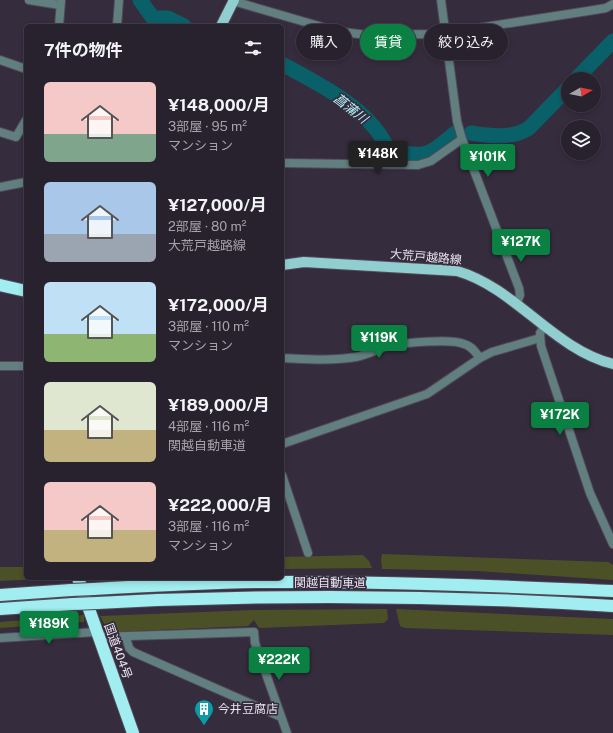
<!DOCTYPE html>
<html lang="ja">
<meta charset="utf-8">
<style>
:root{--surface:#28212e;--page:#302936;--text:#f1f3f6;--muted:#a5a3aa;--line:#443e4a;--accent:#0b8043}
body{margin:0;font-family:"Public Sans","Noto Sans JP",sans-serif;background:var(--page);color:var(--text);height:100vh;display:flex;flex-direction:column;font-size:15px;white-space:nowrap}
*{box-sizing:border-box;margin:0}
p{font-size:13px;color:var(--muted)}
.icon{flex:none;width:22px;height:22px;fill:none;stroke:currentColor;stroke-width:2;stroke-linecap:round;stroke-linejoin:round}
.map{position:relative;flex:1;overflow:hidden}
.sheet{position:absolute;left:24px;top:24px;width:260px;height:556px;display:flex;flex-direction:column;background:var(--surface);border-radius:6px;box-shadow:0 2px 6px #0003,0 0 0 1px var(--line)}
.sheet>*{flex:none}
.banner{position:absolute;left:296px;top:24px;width:257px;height:36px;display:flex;gap:8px}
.needle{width:26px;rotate:81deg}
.tools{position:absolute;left:561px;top:72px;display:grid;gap:8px}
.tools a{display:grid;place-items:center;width:40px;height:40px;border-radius:50%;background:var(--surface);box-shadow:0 2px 6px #0003,0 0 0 1px var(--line);font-size:20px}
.price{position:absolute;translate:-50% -34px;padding:0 9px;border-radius:4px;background:var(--accent);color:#fff;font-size:13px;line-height:26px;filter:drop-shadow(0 1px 2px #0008)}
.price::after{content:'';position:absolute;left:50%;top:24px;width:12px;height:9px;margin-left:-6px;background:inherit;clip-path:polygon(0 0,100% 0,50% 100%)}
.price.on{background:#222;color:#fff}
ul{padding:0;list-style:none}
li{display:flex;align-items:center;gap:12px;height:100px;padding:0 20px}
li span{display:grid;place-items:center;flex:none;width:112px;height:80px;border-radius:6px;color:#555}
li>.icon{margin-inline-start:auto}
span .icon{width:48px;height:48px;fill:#fffc;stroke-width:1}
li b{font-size:17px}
h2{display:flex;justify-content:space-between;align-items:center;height:48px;padding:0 20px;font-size:17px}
.tag{padding:0 14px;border-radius:18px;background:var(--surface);box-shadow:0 2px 6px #0003,0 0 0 1px var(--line);font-size:14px;line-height:36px}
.tag.on{background:var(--accent);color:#fff}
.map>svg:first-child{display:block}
.green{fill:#4c5027}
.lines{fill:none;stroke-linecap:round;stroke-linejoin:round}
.river{stroke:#096069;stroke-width:15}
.minor-casing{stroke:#524959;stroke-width:10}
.major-casing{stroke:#524959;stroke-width:12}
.highway-casing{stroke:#524959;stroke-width:14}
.minor{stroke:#627f80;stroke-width:8}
.major{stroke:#90cecf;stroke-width:10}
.highway{stroke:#a1edef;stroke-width:12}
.highway-bridge-casing{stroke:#524959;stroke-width:14;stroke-linecap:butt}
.highway-bridge{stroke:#a1edef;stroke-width:12}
.labels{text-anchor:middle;stroke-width:3.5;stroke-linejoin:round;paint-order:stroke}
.street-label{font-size:12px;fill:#eae4ef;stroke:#352c3d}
.poi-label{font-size:12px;fill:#eae4ef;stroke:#352c3d;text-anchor:start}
.water-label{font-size:13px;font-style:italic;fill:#b4f1f9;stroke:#352c3d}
</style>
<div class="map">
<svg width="613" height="733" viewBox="0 0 613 733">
<rect width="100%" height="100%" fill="#352c3d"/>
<!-- green -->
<path class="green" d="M 382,554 L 608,562 L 613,565 L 613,580 L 478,571 L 382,569 L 381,560 Z
M 363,555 L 369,561 L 372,568 L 282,569 L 282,557 Z
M 0,567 L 26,567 L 26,578 L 64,578 L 0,581 Z
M 387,609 L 388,619 L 384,623 L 259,628 L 254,620 L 248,626 L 114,632 L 107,629 L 100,616 L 253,610 Z
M 396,609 L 613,619 L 613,635 L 405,628 L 400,626 Z
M 84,615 L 84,622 L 0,628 L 0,622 Z"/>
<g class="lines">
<!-- river -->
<path class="river" d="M 140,0 L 153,18 L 168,18 L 184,26
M 282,64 C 310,79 353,101 373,126 C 379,132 384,141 388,149 L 392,151 C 428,158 428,155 455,133
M 576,79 L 613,41
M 471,133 C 490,136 513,139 529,128 L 568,88"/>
<!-- minor casing -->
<g class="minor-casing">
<path id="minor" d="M 29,0 L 60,5
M 441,0 L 457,121 L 462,139 L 519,288 L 520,295 L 516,305
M 233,1 L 336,31 L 366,35 L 439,34 L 588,11 L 606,8 L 613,4
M 59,26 L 61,1
M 117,26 L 119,0
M 0,60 L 26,69
M 0,132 L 16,137 L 26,120
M 282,163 L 418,165 L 431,161 L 462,139
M 0,187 L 26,182
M 545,326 L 540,333 L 541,346 L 590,493 L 613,544
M 282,358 C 306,359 332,361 356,357 C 367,355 377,349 388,346 C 403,343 451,338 464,344 C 472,346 475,352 480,358
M 0,366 L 26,366
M 282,444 L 427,394 L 480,358 L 492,352 L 540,338
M 282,475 L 308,553
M 98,637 L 254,632 L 255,643 L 287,733
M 126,637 L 129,648 L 133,652 L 281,717
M 0,638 L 96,632"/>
</g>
<!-- major casing -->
<g class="major-casing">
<path id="major" d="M 221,26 L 234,0
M 282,265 L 304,262 L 457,271 C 516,288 553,349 613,364"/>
</g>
<!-- highway casing -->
<g class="highway-casing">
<path id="highway" d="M 0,285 L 26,291
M 78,578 L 133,733
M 93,589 C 148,586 204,583 259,582 C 377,581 495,586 613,591
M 0,595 L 71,590
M 97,603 C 269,594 441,595 613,606
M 0,609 L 73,604"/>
</g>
<!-- minor -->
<use href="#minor" class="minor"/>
<!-- major -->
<use href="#major" class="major"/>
<!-- highway -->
<use href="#highway" class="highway"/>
<!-- highway-bridge casing -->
<g class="highway-bridge-casing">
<path id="highway-bridge" d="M 71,590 L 93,589
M 73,604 L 97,603"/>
</g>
<!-- highway-bridge -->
<use href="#highway-bridge" class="highway-bridge"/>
</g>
<!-- icons -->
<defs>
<g id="building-pin" transform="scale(1)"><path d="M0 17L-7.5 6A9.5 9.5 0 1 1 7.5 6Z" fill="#0f9aa8" stroke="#352c3d"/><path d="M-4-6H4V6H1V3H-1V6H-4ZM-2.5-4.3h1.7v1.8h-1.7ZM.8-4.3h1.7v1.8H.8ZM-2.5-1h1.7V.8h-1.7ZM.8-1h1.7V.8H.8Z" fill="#fff"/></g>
</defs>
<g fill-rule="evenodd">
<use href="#building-pin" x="204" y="709"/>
</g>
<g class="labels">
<!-- street labels -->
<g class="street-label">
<text transform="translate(426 257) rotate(5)" y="4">大荒戸越路線</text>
<text x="330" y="587">関越自動車道</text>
<text transform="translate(118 651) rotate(70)" y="4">国道404号</text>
</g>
<!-- poi labels -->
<g class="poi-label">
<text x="218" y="713">今井豆腐店</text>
</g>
<!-- water labels -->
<g class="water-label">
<text transform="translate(351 108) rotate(38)" y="5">菖蒲川</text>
</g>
</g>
</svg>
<div class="tools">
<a><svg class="needle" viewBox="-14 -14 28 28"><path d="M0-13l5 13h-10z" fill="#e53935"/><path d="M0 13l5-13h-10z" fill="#a5a3aa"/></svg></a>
<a><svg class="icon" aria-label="layers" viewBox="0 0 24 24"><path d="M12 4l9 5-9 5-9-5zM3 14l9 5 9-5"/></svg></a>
</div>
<b class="price on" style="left:378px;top:175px">¥148K</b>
<b class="price" style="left:488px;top:178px">¥101K</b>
<b class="price" style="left:521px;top:263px">¥127K</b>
<b class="price" style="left:379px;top:359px">¥119K</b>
<b class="price" style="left:560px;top:436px">¥172K</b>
<b class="price" style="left:49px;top:645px">¥189K</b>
<b class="price" style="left:279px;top:681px">¥222K</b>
<div class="banner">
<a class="tag">購入</a>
<a class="tag on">賃貸</a>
<a class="tag">絞り込み</a>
</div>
<section class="sheet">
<h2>7件の物件<svg class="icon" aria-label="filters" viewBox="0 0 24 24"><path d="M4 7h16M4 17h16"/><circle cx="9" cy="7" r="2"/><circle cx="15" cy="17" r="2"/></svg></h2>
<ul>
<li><span style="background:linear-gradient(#f6c9c9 65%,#7fa58c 0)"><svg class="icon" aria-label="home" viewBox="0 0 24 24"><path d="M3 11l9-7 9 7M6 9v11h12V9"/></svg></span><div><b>¥148,000/月</b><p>3部屋 · 95 m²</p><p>マンション</p></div></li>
<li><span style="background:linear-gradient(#a9c7e8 65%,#9aa5b1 0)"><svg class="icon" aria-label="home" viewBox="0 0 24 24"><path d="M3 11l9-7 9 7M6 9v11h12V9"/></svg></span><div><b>¥127,000/月</b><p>2部屋 · 80 m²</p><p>大荒戸越路線</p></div></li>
<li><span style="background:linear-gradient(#bfe0f5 65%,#8fb573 0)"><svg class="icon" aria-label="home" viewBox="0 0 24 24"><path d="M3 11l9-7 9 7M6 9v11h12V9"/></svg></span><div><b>¥172,000/月</b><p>3部屋 · 110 m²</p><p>マンション</p></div></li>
<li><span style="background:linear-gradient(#dfe7d0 60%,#c2b280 0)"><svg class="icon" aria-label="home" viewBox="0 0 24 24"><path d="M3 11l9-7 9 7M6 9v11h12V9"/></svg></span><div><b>¥189,000/月</b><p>4部屋 · 116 m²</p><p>関越自動車道</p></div></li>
<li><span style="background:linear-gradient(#f6c9c9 60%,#c2b280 0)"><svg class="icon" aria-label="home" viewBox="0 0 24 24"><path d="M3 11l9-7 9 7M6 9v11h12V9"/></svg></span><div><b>¥222,000/月</b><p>3部屋 · 116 m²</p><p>マンション</p></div></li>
</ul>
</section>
</div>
